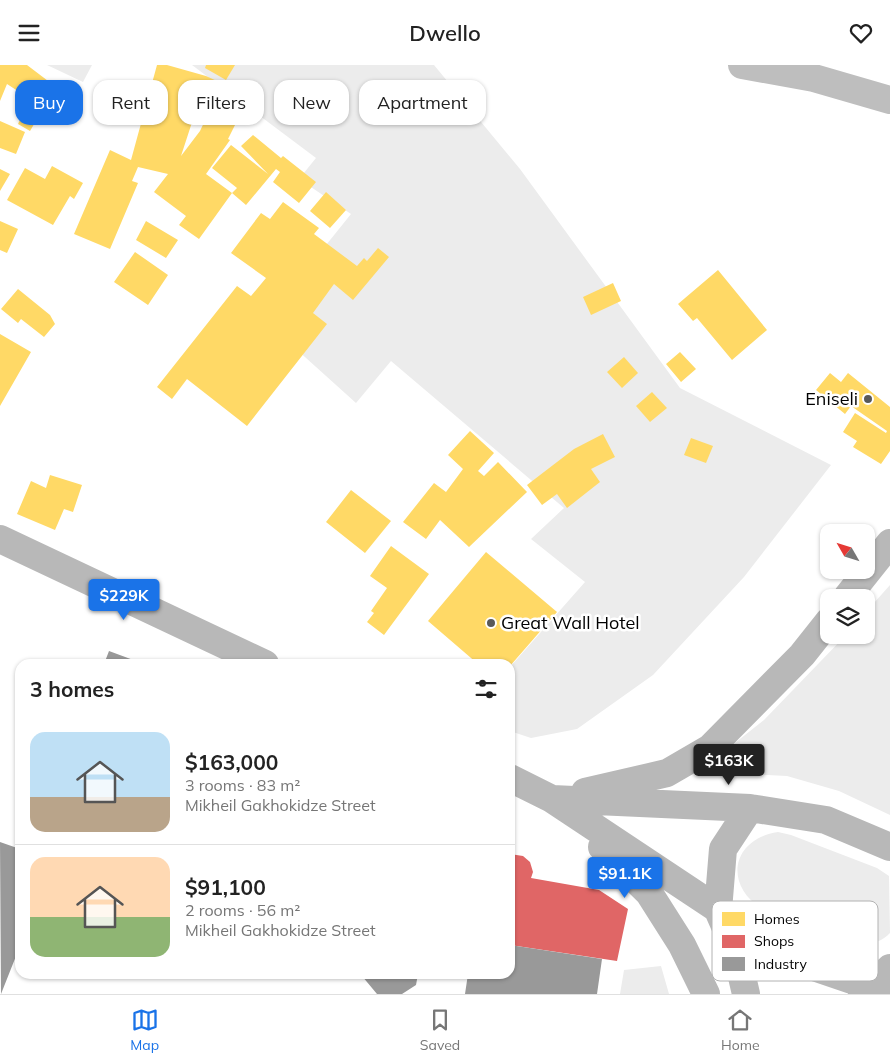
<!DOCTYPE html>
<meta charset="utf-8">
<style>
:root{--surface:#fff;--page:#f2f2f2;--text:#222;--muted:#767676;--line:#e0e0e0;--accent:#1a73e8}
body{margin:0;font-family:Mulish,sans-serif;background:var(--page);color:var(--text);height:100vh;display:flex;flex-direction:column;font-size:19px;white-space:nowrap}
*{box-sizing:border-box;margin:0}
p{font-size:16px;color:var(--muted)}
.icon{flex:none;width:28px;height:28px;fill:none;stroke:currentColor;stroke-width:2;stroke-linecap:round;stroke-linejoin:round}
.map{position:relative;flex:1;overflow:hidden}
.panel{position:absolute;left:15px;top:594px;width:500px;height:320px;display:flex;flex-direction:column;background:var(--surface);border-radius:15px;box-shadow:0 1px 4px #0004}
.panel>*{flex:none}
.hud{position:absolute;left:15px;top:15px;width:500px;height:45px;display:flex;gap:10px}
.needle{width:32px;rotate:309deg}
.controls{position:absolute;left:820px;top:459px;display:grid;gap:10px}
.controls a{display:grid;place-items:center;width:55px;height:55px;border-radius:10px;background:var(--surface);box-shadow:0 1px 4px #0004;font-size:25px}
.price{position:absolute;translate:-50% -42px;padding:0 11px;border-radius:5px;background:var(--accent);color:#fff;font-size:16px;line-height:32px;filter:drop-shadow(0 1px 2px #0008)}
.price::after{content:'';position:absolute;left:50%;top:30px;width:15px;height:11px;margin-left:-8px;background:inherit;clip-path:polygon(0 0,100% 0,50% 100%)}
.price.active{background:#222;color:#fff}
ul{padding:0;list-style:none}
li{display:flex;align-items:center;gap:15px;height:125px;padding:0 15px}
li+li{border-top:1px solid var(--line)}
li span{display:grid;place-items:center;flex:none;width:140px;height:100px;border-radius:15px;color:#555}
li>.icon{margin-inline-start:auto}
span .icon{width:60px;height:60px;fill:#fffc;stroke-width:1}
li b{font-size:21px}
h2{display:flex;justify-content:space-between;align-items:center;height:60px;padding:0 15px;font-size:21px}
.tag{padding:0 18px;border-radius:15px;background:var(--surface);box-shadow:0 1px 4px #0004;font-size:18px;line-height:45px}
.tag.active{background:var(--accent);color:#fff}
header{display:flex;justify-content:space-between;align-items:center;height:65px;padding:0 15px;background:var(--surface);font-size:22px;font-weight:600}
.dock{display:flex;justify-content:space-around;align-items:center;height:70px;border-top:1px solid var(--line);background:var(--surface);font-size:14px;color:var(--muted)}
.dock a{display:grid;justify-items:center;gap:2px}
.dock .active{color:var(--accent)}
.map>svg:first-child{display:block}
.green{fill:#ececec}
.homes{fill:#ffd966}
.shops{fill:#e06666}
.industry{fill:#999}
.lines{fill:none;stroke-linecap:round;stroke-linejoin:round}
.street{stroke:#bebebe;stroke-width:28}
.secondary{stroke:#b8b8b8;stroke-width:28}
.poi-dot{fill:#595959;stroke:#fff;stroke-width:2}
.labels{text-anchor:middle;stroke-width:5;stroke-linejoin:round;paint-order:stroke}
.poi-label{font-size:18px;fill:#000;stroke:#fff;text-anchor:end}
.key{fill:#fff;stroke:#b2b2b2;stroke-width:1}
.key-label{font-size:14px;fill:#000}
</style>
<header><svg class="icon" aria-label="menu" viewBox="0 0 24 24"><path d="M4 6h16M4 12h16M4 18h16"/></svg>Dwello<svg class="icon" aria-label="heart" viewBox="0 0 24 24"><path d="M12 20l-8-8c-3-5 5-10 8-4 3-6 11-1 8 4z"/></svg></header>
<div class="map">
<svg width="890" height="929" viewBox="0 0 890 929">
<rect width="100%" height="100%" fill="#fff"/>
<!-- green -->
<path class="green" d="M 47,0 L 92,0 L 83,17 Z
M 192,0 L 434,0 L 520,104 L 680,323 L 831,400 L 744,512 L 653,610 L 577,664 L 531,673 L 510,666 L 510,602 L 585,517 L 531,474 L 564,443 L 391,296 L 356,338 L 265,256 L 351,149 L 299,114 L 316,93 Z
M 890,520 L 890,750 L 839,726 L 787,711 L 721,708 L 712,696 L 764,655 L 846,570 L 866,570 L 866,547 Z
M 778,767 L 791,770 L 877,803 L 889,811 L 890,868 C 879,880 863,881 848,877 L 762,844 C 723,819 732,774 778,767 Z
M 661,901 L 669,929 L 620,929 L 624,905 Z"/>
<!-- homes -->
<path class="homes" d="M 0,0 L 27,0 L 56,22 L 30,66 L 18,59 L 30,34 L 7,19 L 0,36 Z
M 157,0 L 167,0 L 206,11 L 219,17 L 211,43 L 197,42 L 181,91 L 200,66 L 211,43 L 237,56 L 228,74 L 230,75 L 206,109 L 232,128 L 199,174 L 179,160 L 186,151 L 154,127 L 168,109 L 138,102 L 132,116 L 138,118 L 110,184 L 74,169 L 110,85 L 131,95 Z
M 206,0 L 235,0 L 226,15 L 205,3 Z
M 0,56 L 25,67 L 16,89 L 0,83 Z
M 253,70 L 281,93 L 283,91 L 316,117 L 299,138 L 273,117 L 280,107 L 276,104 L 246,140 L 232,128 L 237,123 L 212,103 L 231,80 L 268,109 L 241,81 Z
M 52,101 L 83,118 L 74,134 L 70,131 L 53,160 L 7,135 L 25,103 L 45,114 Z
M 0,104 L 10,109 L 0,126 Z
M 326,127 L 346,145 L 330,163 L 310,146 Z
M 283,137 L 319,163 L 314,169 L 357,201 L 364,193 L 367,196 L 378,183 L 389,192 L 353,235 L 334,219 L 313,248 L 327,259 L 247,361 L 187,314 L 172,334 L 157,322 L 237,221 L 251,231 L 266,213 L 231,188 L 261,148 L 270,154 Z
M 0,156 L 18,164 L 7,188 L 0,185 Z
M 146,156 L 178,175 L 166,193 L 136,175 Z
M 135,187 L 168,210 L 148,240 L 114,217 Z
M 718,205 L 767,265 L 732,295 L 697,253 L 693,256 L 678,239 Z
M 613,218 L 621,236 L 591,250 L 583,232 Z
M 18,224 L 50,250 L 55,259 L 44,272 L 21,254 L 18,258 L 1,244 Z
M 0,269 L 31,287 L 0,341 Z
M 680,287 L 696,304 L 681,317 L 666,299 Z
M 624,292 L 638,308 L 622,323 L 607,307 Z
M 830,308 L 841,317 L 848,308 L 890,342 L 890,386 L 881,399 L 853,382 L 857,376 L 843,367 L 855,348 L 886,368 L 887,366 L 851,341 L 845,349 L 816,325 Z
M 652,327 L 667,343 L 650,357 L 636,341 Z
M 470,366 L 494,388 L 478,406 L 484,411 L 498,397 L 527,427 L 469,482 L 440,455 L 426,474 L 403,457 L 434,418 L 446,427 L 463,404 L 448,390 Z
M 603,369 L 615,392 L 591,404 L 600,417 L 567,443 L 557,429 L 542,440 L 527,420 L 574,384 Z
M 691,373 L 713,381 L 706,398 L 684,390 Z
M 50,410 L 82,420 L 73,447 L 64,444 L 55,465 L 17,449 L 31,416 L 46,423 Z
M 351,425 L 391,456 L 365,488 L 326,457 Z
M 391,481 L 429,509 L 384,570 L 367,557 L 374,548 L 371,546 L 387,523 L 370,511 Z
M 486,487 L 557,547 L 510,601 L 510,599 L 478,599 L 428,556 Z"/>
<!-- shops -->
<path class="shops" d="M 510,789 L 523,791 L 530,797 L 533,807 L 531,813 L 599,825 L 628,844 L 617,896 L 510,880 Z"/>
<!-- industry -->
<path class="industry" d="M 109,586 L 136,596 L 135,599 L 104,599 Z
M 0,777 L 20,784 L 20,881 L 1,929 Z
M 510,880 L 602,894 L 597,929 L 465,929 L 468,909 L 510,909 Z
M 363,909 L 418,909 L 416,920 L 402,929 L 377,929 L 362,911 Z"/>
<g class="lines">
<!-- street -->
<path class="street" d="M 742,0 L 814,13 L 890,35"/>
<!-- secondary -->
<path class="secondary" d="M 0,474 L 265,599
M 847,532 L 890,478
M 510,713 L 552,734 L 796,896 L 890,928
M 585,727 L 667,708 L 710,683 L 802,590 L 829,556
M 552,734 L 750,743 L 826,755 L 890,782
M 602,782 L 649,828 L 682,880 L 706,929
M 746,929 L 736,886 L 718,845 L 723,784 L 750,743
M 862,929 L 890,903"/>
</g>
<!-- markers -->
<g class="poi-dot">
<circle cx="868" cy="334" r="5"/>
<circle cx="491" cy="558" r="5"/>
</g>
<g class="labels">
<!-- poi labels -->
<g class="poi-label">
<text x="858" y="340">Eniseli</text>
<text x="501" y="564" text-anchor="start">Great Wall Hotel</text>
</g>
</g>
<!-- legend -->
<rect x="712" y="836" width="166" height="80" rx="8" class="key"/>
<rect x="722" y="847" width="23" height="14" fill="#ffd966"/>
<rect x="722" y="870" width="23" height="13" fill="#e06666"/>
<rect x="722" y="892" width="23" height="14" fill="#999"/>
<g class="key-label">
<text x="754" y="859">Homes</text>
<text x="754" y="881">Shops</text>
<text x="754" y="904">Industry</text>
</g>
</svg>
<div class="controls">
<a><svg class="needle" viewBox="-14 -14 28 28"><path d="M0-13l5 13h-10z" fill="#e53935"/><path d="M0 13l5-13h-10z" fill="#767676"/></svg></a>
<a><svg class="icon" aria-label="layers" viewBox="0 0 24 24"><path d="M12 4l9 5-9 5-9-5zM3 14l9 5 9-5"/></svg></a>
</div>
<b class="price" style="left:124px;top:556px">$229K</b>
<b class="price active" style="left:729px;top:721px">$163K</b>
<b class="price" style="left:625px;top:834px">$91.1K</b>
<div class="hud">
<a class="tag active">Buy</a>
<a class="tag">Rent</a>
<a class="tag">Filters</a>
<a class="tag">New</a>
<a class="tag">Apartment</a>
</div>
<section class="panel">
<h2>3 homes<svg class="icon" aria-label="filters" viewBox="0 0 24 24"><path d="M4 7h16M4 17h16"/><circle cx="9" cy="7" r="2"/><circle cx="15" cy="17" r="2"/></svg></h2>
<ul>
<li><span style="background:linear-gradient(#bfe0f5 65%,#b9a48a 0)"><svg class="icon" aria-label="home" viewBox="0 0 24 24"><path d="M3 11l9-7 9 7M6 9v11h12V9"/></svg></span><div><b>$163,000</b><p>3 rooms · 83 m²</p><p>Mikheil Gakhokidze Street</p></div></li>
<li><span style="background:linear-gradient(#ffd9b3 60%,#8fb573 0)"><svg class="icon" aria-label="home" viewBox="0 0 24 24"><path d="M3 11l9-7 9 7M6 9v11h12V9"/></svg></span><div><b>$91,100</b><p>2 rooms · 56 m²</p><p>Mikheil Gakhokidze Street</p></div></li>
</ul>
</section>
</div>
<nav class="dock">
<a class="active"><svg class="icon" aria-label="map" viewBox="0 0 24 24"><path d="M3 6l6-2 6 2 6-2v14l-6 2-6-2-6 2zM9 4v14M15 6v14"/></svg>Map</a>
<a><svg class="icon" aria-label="saved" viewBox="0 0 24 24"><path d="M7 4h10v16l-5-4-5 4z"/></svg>Saved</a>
<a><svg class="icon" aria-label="home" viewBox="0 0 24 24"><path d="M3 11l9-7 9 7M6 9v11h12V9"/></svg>Home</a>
</nav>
